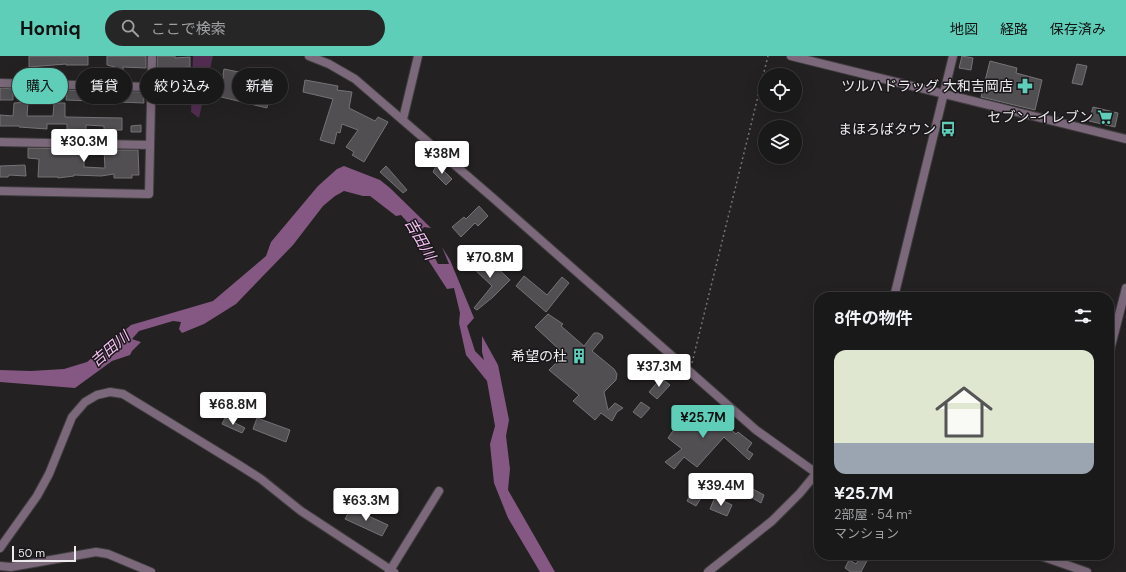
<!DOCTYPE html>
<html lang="ja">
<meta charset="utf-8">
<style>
:root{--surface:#1a191a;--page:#272627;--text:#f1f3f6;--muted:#9fa0a2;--line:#383839;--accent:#5eceb8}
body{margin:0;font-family:"DM Sans","Noto Sans JP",sans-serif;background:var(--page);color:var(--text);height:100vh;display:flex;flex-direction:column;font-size:15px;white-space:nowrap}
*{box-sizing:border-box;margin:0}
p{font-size:13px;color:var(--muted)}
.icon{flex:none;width:22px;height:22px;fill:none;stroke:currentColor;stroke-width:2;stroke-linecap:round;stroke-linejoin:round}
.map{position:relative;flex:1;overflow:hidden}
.details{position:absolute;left:814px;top:236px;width:300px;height:268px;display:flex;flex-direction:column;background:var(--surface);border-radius:16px;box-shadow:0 4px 16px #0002,0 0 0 1px var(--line)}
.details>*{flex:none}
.banner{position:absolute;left:12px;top:12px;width:380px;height:36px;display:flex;gap:8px}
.buttons{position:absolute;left:758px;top:12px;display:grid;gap:8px}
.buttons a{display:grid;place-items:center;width:44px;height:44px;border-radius:50%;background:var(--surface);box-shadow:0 4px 16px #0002,0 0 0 1px var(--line);font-size:20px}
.scale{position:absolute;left:12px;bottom:10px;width:64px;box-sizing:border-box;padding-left:4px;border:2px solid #edebed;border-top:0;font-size:11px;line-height:14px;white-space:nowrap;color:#edebed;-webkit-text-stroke:3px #191719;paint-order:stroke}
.price{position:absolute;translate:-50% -34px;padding:0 9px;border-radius:4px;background:#fff;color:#222;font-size:13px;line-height:26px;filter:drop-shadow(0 1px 2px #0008)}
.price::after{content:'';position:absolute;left:50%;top:24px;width:12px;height:9px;margin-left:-6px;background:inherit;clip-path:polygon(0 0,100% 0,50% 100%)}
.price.active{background:var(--accent);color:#111}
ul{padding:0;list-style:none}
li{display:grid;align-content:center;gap:8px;height:212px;padding:0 20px}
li+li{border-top:1px solid var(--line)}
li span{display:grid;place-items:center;height:124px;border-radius:12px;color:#555}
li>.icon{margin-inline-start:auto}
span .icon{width:72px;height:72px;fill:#fffc;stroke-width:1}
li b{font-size:17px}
h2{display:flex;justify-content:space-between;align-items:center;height:48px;padding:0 20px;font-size:17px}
.tag{padding:0 14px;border-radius:18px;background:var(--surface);box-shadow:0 4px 16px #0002,0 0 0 1px var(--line);font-size:14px;line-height:36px}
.tag.active{background:var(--accent);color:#111}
header{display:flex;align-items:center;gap:24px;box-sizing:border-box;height:56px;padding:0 20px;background:var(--accent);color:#111}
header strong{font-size:19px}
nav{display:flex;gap:22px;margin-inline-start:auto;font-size:14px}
.search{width:280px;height:36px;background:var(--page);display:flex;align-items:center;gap:10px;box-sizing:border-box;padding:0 14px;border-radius:22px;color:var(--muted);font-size:15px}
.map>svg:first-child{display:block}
.green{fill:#522d51}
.water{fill:#845882}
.building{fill:#524f52;stroke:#757375}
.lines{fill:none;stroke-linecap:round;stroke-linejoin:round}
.minor-casing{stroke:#3f3d3e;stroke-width:10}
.tertiary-casing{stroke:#3f3d3e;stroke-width:10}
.path{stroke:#767476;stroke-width:1.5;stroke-dasharray:2 3;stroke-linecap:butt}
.minor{stroke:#7b687a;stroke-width:8}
.tertiary{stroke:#7b687a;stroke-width:8}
.labels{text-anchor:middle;stroke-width:3;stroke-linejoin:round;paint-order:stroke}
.poi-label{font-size:14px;fill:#edebed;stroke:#191719;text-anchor:end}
.water-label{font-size:15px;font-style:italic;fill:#f8c2f5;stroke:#191719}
</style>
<header>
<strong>Homiq</strong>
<div class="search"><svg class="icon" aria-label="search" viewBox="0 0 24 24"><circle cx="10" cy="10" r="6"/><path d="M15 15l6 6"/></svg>ここで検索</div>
<nav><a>地図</a><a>経路</a><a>保存済み</a></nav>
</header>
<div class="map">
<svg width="1126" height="516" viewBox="0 0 1126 516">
<rect width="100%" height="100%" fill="#232122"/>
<!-- green -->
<path class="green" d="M 193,0 L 213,0 L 199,62 L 191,56 Z"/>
<!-- water -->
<path class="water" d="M 344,110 L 380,124 L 390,132 L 431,172 L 424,171 L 422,173 L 424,180 L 438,208 L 449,208 L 442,191 L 450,204 L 474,262 L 467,270 L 475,295 L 484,304 L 482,296 L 482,280 L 498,309 L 509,364 L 506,380 L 510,413 L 508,434 L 555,516 L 540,516 L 508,462 L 494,427 L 490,388 L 495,370 L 487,325 L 466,299 L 459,267 L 460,257 L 454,232 L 447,233 L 412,179 L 409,168 L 401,159 L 396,160 L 370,140 L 363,140 L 344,135 L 335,140 L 323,150 L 293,189 L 236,248 L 204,268 L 182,277 L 179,273 L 181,266 L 173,265 L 139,275 L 132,283 L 141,286 L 132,295 L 130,299 L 112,305 L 75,332 L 0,326 L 0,314 L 31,315 L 64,313 L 87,306 L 131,269 L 213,245 L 266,200 L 271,186 L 318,130 L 337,113 Z"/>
<!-- building -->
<path class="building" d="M 29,0 L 88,0 L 88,9 L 66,9 L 66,8 L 29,11 Z
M 107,0 L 146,0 L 146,12 L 123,11 L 123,15 L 114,14 L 115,11 L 107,9 Z
M 157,0 L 175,0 L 175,2 L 190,1 L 190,11 L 157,13 Z
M 962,0 L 973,2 L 971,14 L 959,12 Z
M 990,5 L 1017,12 L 1016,17 L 1042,24 L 1035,54 L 981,41 Z
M 1077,8 L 1087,10 L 1082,29 L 1072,27 Z
M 224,13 L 254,19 L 251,38 L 254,39 L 253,41 L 268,45 L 267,52 L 217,40 L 224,19 L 223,19 Z
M 305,24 L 338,30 L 337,34 L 352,36 L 349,52 L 375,65 L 378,61 L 388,66 L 364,106 L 352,99 L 354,96 L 346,91 L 358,74 L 342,68 L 340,77 L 337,76 L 334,88 L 320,84 L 333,43 L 303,36 Z
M 190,27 L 189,43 L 157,40 L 157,28 Z
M 0,32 L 13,33 L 13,44 L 0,44 Z
M 32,33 L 53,34 L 53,42 L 31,43 Z
M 67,34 L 143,36 L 144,47 L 66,44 Z
M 28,46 L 27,60 L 53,60 L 54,47 L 65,47 L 65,61 L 122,62 L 122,74 L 104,74 L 104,70 L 86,69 L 86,74 L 67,73 L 67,68 L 47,68 L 47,73 L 19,71 L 19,70 L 0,70 L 0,59 L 13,60 L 14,47 Z
M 1093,51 L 1118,57 L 1115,71 L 1089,65 Z
M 141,69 L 141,76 L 131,76 L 131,70 Z
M 28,92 L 84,93 L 84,111 L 103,112 L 105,112 L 104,94 L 138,94 L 139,119 L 132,119 L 132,122 L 114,122 L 114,118 L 101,120 L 74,119 L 74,120 L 58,122 L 58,121 L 38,121 L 39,103 L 28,102 Z
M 437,108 L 452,123 L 446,129 L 433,116 Z
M 25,109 L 26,120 L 9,119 L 8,121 L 0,121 L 0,110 Z
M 386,110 L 407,134 L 403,137 L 380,116 Z
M 479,150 L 488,160 L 478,170 L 475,167 L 461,181 L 452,171 L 464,161 L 466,163 Z
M 484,199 L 510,224 L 493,241 L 477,254 L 474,252 L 492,230 L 472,211 Z
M 524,220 L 547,239 L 562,221 L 569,227 L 546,256 L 516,230 Z
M 548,258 L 563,268 L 561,270 L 584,290 L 594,277 L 598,277 L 602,279 L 603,282 L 592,295 L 614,313 L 617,318 L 616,324 L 604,336 L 608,354 L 615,347 L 623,352 L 617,356 L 612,365 L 601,357 L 595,364 L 573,345 L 579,339 L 549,314 L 558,305 L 557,303 L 562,296 L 535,271 Z
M 661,322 L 670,329 L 657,343 L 649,336 Z
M 641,346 L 650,352 L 641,362 L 633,356 Z
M 692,350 L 714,370 L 719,363 L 736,378 L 738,376 L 752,387 L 747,394 L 753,398 L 749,404 L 724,381 L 697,411 L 684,401 L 674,413 L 665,406 L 682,393 L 668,382 L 677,369 L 676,369 L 681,363 L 680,362 Z
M 225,362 L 245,372 L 242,377 L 222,368 Z
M 257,362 L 290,374 L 286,386 L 253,373 Z
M 749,431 L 764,439 L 761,447 L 744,437 Z
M 691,437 L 701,442 L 696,450 L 687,445 Z
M 715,441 L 732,449 L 727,460 L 710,453 Z
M 351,452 L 388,469 L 382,480 L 345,463 Z
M 862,499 L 870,499 L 861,516 L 851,516 L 845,512 L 849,504 L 856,508 Z"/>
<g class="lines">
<!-- minor casing -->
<g class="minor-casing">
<path id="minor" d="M 791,0 L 1126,83
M 0,27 L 151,31
M 403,63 L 418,0
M 0,86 L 150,89
M 0,135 L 149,138 L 152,0
M 0,492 L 37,440 L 49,418 L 72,361 L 85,346 L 97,339 L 110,336 L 123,338 L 239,409 L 261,423 L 301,455 L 394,516
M 0,510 L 11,511 L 96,496 L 108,498 L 151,516
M 389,516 L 439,435"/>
</g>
<!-- tertiary casing -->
<g class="tertiary-casing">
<path id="tertiary" d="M 309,0 L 329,8 L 355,23 L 493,142 L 756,374 L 819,419
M 894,241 L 953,0
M 1109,298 L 1126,232
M 1038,499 L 1087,516
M 708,516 L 772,465 L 800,437 L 819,414"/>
</g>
<!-- path -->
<path class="path" d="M 692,307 L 768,0"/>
<!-- minor -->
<use href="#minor" class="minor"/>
<!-- tertiary -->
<use href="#tertiary" class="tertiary"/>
</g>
<!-- icons -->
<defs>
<g id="pharmacy-bare" transform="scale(1.2)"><path d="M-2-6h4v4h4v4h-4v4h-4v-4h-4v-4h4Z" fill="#5eceb8" stroke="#191719" stroke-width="2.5" paint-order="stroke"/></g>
<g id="supermarket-bare" transform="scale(1.2)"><path d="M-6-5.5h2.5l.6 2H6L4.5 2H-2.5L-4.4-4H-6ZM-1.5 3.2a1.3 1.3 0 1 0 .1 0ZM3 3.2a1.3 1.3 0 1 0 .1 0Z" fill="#5eceb8" stroke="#191719" stroke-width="2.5" paint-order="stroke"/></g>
<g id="bus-bare" transform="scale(1.2)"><path d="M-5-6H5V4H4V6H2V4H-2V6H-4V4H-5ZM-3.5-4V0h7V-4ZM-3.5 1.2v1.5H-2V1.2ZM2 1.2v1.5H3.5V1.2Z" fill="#5eceb8" stroke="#191719" stroke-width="2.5" paint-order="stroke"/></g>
<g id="building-bare" transform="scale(1.2)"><path d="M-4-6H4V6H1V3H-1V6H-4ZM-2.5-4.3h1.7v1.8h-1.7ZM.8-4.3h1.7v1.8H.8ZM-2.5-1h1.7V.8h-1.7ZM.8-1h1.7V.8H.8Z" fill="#5eceb8" stroke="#191719" stroke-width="2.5" paint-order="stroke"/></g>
</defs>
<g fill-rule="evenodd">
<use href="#pharmacy-bare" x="1025" y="30"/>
<use href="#supermarket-bare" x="1105" y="61"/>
<use href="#bus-bare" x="948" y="73"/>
<use href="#building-bare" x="579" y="300"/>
</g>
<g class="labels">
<!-- poi labels -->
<g class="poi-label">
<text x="1013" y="35">ツルハドラッグ 大和吉岡店</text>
<text x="1093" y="66">セブン-イレブン</text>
<text x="936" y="78">まほろばタウン</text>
<text x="567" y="305">希望の杜</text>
</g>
<!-- water labels -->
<g class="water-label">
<text transform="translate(420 183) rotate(60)" y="5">吉田川</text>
<text transform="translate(110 293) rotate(-40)" y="5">吉田川</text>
</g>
</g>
</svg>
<div class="buttons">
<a><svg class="icon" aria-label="locate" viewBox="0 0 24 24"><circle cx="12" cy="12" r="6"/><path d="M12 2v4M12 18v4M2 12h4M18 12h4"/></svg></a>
<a><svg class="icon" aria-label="layers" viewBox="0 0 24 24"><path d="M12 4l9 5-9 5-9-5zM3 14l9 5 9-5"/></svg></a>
</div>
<div class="scale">50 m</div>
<b class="price" style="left:84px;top:107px">¥30.3M</b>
<b class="price" style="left:442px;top:119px">¥38M</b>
<b class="price" style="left:490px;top:223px">¥70.8M</b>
<b class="price" style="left:659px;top:332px">¥37.3M</b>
<b class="price" style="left:233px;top:370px">¥68.8M</b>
<b class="price active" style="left:703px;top:383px">¥25.7M</b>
<b class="price" style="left:721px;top:451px">¥39.4M</b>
<b class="price" style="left:366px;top:466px">¥63.3M</b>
<div class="banner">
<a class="tag active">購入</a>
<a class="tag">賃貸</a>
<a class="tag">絞り込み</a>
<a class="tag">新着</a>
</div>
<section class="details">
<h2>8件の物件<svg class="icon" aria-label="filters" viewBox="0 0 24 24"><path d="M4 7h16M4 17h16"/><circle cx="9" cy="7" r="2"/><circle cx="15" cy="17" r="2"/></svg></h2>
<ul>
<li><span style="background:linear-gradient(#dfe7d0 75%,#9aa5b1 0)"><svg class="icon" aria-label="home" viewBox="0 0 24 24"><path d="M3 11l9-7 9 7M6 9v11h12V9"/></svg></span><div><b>¥25.7M</b><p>2部屋 · 54 m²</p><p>マンション</p></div></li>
</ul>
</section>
</div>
